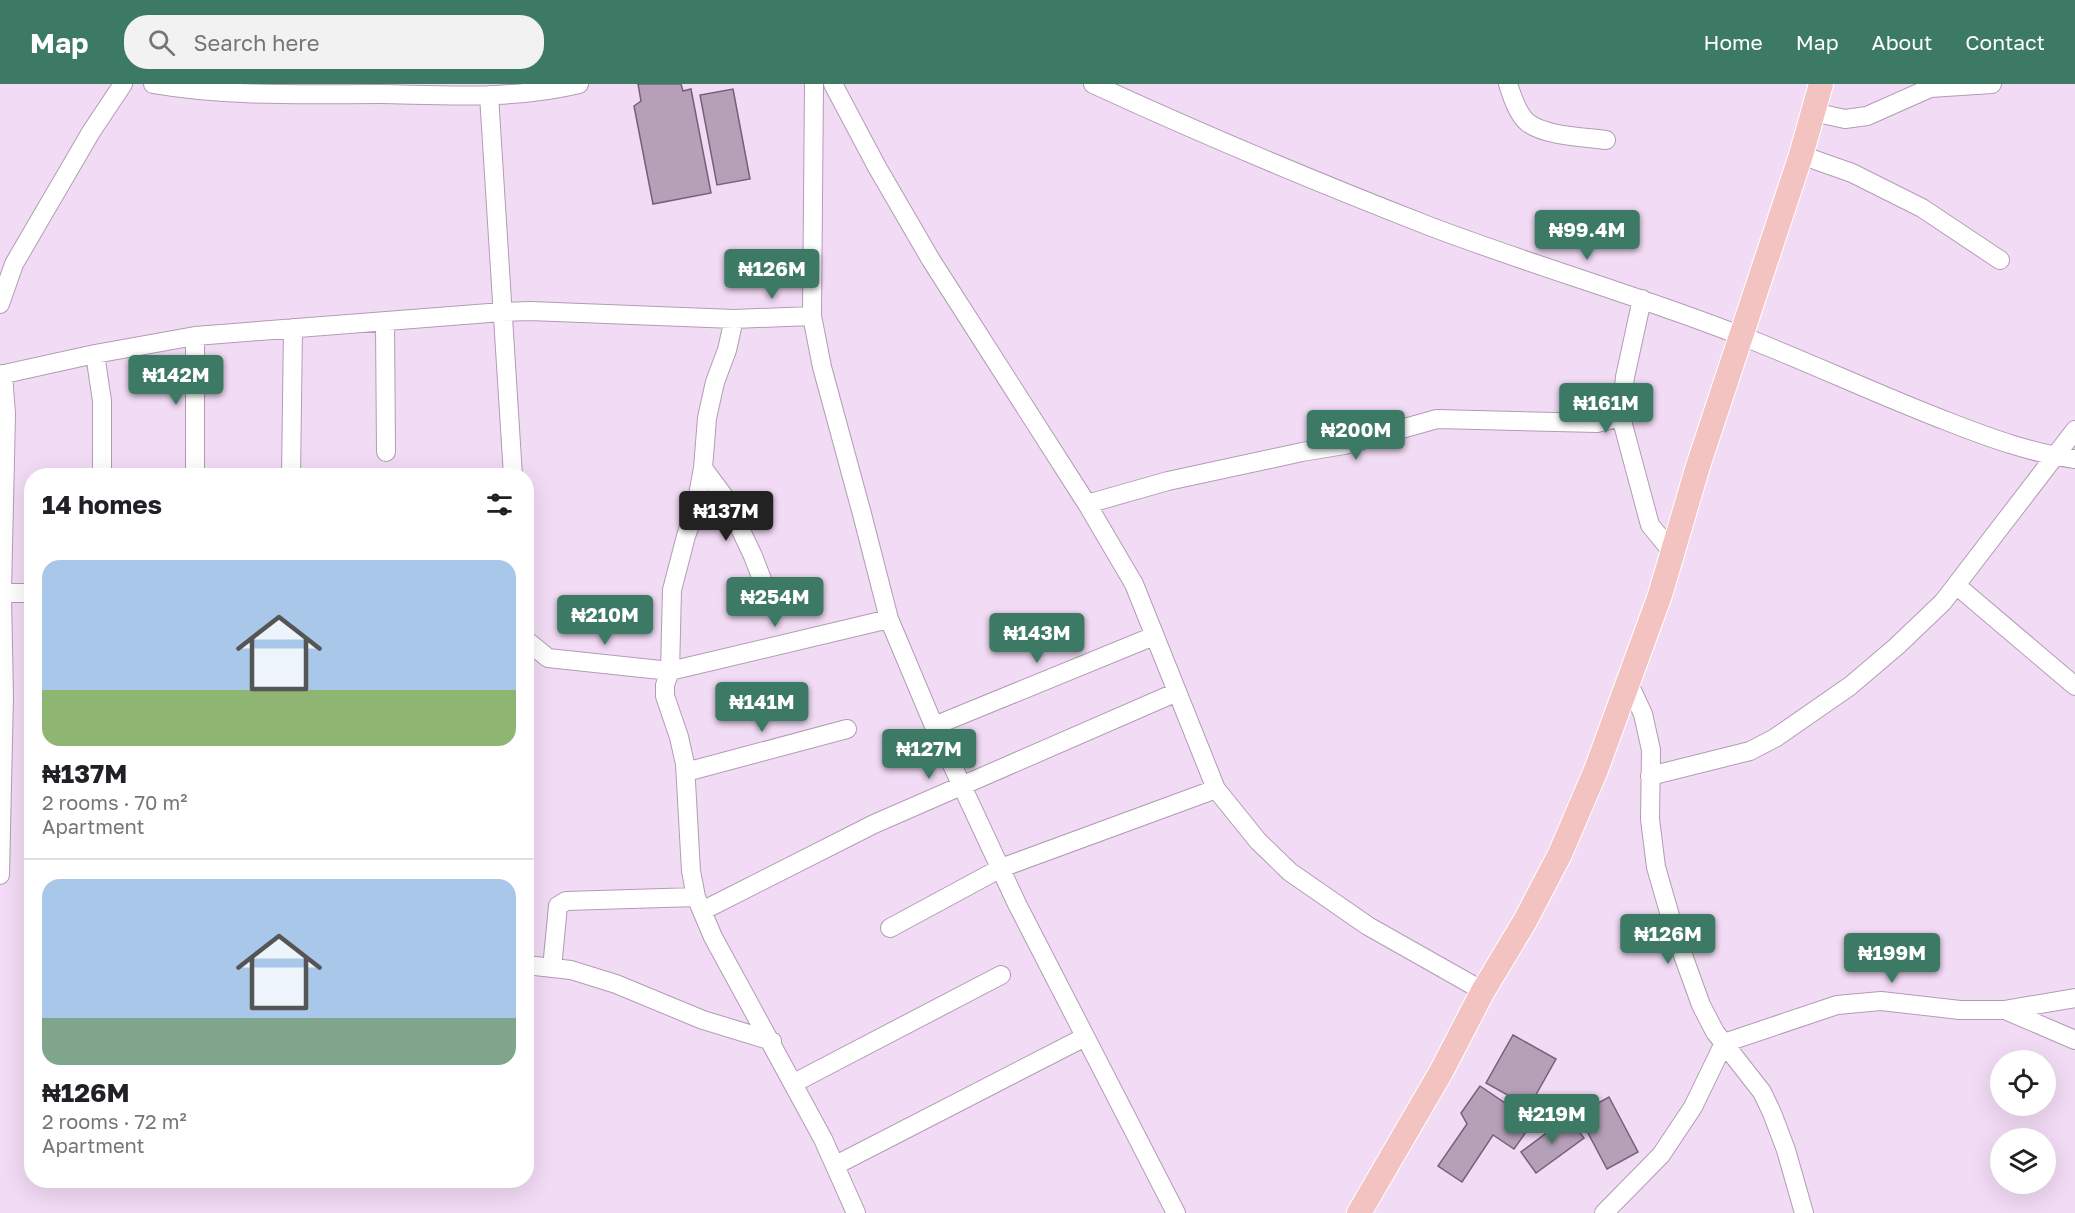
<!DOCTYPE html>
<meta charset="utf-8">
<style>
:root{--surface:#fff;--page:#f2f2f2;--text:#202124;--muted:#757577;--line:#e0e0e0;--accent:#3d7a65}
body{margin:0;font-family:"Golos Text",sans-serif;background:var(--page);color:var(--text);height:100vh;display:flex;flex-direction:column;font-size:22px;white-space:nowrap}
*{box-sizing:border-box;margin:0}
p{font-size:20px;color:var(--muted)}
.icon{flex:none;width:33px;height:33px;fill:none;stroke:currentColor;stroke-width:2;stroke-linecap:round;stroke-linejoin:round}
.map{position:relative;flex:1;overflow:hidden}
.drawer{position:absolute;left:24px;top:384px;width:510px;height:720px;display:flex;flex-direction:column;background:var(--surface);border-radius:24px;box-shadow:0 6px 24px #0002}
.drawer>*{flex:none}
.fabs{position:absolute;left:1990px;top:966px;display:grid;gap:12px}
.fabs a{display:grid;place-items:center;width:66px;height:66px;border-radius:50%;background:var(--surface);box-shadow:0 6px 24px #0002;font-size:30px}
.price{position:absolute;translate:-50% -51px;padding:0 14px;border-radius:6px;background:var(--accent);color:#fff;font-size:20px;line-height:39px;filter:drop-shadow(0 2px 3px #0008)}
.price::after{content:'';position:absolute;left:50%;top:36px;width:18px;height:14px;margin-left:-9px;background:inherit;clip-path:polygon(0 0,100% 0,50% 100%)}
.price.selected{background:#222;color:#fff}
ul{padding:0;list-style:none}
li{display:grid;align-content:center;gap:12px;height:318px;padding:0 18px}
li+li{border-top:2px solid var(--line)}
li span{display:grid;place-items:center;height:186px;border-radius:18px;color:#555}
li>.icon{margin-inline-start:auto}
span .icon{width:108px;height:108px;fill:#fffc;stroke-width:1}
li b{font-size:26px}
h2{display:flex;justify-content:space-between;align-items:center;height:72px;padding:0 18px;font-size:26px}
header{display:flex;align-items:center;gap:36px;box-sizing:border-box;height:84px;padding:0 30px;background:var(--accent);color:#fff}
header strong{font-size:28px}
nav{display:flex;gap:33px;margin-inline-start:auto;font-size:21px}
.search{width:420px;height:54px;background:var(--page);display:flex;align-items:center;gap:15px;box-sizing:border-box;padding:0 21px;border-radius:24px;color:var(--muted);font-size:22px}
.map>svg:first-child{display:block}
.building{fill:#b5a0b8;stroke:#756177;stroke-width:1.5}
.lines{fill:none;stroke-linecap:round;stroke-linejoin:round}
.minor-casing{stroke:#b29cb4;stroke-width:20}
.major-casing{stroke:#fff;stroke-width:26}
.minor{stroke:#fff;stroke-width:18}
.major{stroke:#f3c3c2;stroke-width:24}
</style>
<header>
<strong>Map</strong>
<div class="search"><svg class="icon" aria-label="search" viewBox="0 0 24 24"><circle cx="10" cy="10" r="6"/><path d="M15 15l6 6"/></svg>Search here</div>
<nav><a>Home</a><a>Map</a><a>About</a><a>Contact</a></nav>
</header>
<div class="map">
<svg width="2075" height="1129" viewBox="0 0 2075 1129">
<rect width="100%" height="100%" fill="#f2dbf5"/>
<!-- building -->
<path class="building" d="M 638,0 L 681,0 L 683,7 L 691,5 L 711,109 L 653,120 L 634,22 L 641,17 Z
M 733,5 L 750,95 L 717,101 L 700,11 Z
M 1513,951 L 1556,975 L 1529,1023 L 1486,999 Z
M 1480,1002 L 1533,1038 L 1514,1065 L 1493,1051 L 1462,1098 L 1438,1082 L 1467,1040 L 1461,1029 Z
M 1609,1013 L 1638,1068 L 1607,1085 L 1578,1030 Z
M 1568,1033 L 1584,1054 L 1536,1089 L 1521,1068 Z"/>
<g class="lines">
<!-- minor casing -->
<g class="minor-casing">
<path id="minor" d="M 153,0 C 227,13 304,10 380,10 C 446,11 514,16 579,0
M 814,0 L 812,232 L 822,283 L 862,430 L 889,535 L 934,642 L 1017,820 L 1176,1129
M 833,0 L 877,83 L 931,176 L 1087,420 L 1134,500 L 1216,705 L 1258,757 L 1290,788 L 1368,842 L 1483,907
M 1093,0 C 1204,51 1316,98 1429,142 C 1531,181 1637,211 1739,251 C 1809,278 1878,311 1949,338 C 1990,354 2031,369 2075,375
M 1508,0 C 1512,12 1517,29 1527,38 C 1543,52 1585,53 1606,56
M 489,11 L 513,392
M 1813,28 L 1845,35 L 1867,32 L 1930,4 L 1992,0
M 1801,71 L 1852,89 L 1922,124 L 2000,176
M 1642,215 L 1625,293 L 1621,333 L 1650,441 L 1673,469
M 0,220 L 14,180 L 91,48 L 123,0
M 734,235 L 727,266 L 715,298 L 707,334 L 703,384 L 695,427 L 686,452 L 672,506 L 670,587 L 665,601 L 665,612 L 679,653 L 685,680 L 691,787 L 696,813 L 713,853 L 823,1055 L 856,1129
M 385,238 L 386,368
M 195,252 L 195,392
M 95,270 L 102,317 L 102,392
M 0,291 L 95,270 L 195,252 L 502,228 L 530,227 L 734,235 L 812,232
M 703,384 L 726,415 L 753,472 L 771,519
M 291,392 L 293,244
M 1087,420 L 1168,397 L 1302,368 L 1344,361 L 1437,335 L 1597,339 L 1621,333
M 1956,501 L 2075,602
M 0,509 L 32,509
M 526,556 L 548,574 L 670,587 L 889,535
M 1629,600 L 1643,630 L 1651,666 L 1650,735 L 1656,783 L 1675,849 L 1701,921 L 1715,948 L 1762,1008 L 1772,1029 L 1786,1066 L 1804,1129
M 934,642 L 1154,552
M 686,688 L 847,645
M 1650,692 L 1750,667 L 1775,654 L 1850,602 L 1897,562 L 1943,518 L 2075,346
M 0,791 L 4,613 L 2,509 L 6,330 L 3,290
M 702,827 L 874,740 L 1177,608
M 890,844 L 1001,784 L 1216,705
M 526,881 L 571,886 L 616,900 L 703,936 L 772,957
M 552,884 L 558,822 L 566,817 L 696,813
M 2005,926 L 2075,956
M 794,999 L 1001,891
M 836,1081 L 1085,953
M 1604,1129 L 1661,1071 L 1693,1023 L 1724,959 L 1837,921 L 1881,917 L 1960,926 L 2004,926 L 2075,914"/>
</g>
<!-- major casing -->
<g class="major-casing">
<path id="major" d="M 1359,1129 L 1441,988 L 1483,907 L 1525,837 L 1560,770 L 1596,686 L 1660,511 L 1698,382 L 1801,71 L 1821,0"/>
</g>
<!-- minor -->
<use href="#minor" class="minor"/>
<!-- major -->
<use href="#major" class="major"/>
</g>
</svg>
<div class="fabs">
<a><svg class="icon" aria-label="locate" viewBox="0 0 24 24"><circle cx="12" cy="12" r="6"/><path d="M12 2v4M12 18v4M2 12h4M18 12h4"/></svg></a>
<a><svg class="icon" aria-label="layers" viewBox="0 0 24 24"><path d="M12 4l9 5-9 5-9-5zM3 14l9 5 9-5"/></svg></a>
</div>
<b class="price" style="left:1587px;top:177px">₦99.4M</b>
<b class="price" style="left:772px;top:216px">₦126M</b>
<b class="price" style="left:176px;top:322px">₦142M</b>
<b class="price" style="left:1606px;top:350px">₦161M</b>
<b class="price" style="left:1356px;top:377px">₦200M</b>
<b class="price selected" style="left:726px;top:458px">₦137M</b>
<b class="price" style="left:775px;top:544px">₦254M</b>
<b class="price" style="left:605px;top:562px">₦210M</b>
<b class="price" style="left:1037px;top:580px">₦143M</b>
<b class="price" style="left:762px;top:649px">₦141M</b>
<b class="price" style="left:929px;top:696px">₦127M</b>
<b class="price" style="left:1668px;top:881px">₦126M</b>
<b class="price" style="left:1892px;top:900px">₦199M</b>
<b class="price" style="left:1552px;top:1061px">₦219M</b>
<section class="drawer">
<h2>14 homes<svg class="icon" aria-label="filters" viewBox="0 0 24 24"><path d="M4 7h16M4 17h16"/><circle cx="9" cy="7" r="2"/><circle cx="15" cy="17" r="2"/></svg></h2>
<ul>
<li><span style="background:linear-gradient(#a9c7e8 70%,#8fb573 0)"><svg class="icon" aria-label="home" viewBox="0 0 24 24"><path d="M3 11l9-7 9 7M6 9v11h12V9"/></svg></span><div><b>₦137M</b><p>2 rooms · 70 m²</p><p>Apartment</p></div></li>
<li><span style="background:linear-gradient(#a9c7e8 75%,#7fa58c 0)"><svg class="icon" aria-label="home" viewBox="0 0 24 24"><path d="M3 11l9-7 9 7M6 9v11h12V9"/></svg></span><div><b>₦126M</b><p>2 rooms · 72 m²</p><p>Apartment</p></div></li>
</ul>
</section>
</div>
